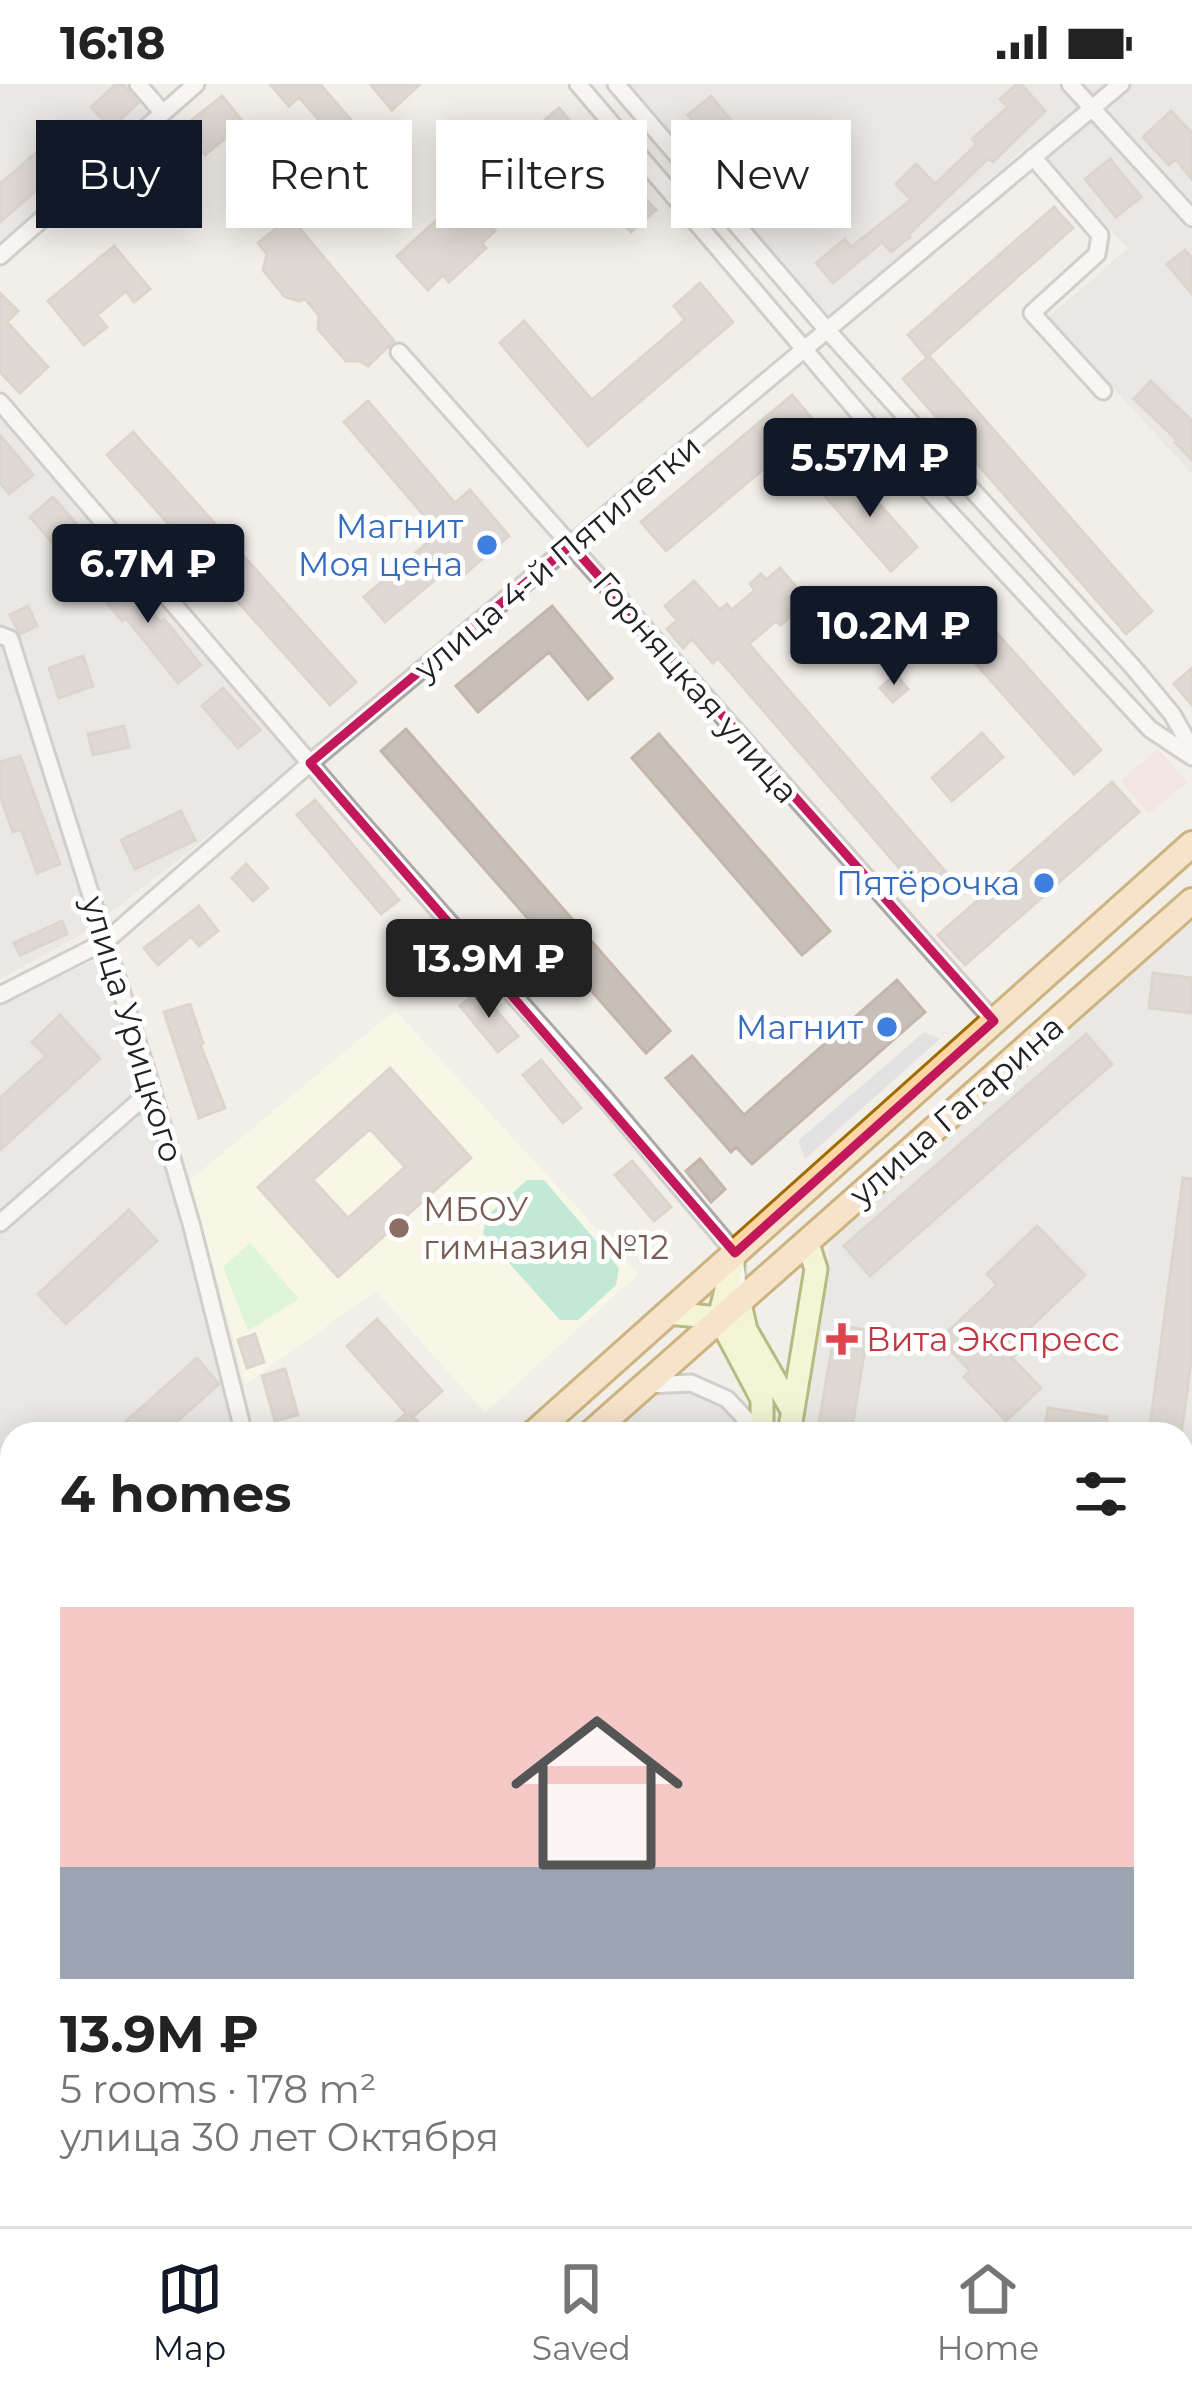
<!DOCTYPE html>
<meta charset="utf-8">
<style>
:root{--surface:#fff;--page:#f2f2f2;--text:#222;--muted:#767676;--line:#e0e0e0;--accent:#111827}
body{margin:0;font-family:Montserrat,sans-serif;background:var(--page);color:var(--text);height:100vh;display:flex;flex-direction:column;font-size:45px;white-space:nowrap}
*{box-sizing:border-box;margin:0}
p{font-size:39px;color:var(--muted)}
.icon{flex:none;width:66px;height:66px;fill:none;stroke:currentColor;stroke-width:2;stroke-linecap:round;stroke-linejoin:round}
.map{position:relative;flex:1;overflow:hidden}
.drawer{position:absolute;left:0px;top:1338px;width:1194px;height:804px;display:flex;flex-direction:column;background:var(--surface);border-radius:36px 36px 0 0;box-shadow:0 6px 30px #0003}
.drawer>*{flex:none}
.banner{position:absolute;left:36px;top:36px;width:1122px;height:108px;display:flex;gap:24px}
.price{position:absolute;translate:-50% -102px;padding:0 27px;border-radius:12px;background:var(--accent);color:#fff;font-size:39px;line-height:78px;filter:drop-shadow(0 3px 6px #0008)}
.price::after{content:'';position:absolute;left:50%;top:72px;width:36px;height:27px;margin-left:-18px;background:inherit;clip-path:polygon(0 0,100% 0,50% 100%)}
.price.on{background:#222;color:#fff}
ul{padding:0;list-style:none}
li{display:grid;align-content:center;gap:24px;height:636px;padding:0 60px}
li+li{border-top:3px solid var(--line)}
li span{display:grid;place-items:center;height:372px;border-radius:0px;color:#555}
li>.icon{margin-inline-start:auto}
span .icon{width:216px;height:216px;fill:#fffc;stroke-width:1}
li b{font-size:51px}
h2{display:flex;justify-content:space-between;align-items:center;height:144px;padding:0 60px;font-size:51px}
.pill{padding:0 42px;border-radius:0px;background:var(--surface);box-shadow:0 6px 30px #0003;font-size:42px;line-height:108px}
.pill.on{background:var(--accent);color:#fff}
.status{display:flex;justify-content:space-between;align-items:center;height:84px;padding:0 60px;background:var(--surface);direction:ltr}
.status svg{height:33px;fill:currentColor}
.dock{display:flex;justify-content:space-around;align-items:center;height:168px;border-top:3px solid var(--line);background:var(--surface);font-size:33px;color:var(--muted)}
.dock a{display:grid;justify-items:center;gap:6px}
.dock .on{color:var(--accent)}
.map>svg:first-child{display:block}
.residential{fill:#e0dfdf}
.commercial{fill:#f2dad9}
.industrial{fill:#ebdbe8}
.education{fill:#ffffe5}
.park{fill:#c8facc}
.pitch{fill:#88e0be}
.parking{fill:#e2e2e2}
.building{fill:#c7bfb8;stroke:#c4b6ab;stroke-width:3;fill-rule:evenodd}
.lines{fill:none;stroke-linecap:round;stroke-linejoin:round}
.street-casing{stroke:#a9a9a9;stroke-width:21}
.secondary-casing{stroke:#707d05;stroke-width:27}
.primary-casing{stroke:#a06b00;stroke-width:30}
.street{stroke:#fff;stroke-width:15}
.secondary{stroke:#f7fabf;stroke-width:21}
.primary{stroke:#fcd6a4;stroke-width:24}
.marked{fill:none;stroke:#c2185b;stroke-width:9;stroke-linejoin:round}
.shop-dot{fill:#3f7fe0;stroke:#fff;stroke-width:4.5}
.education-dot{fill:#8d6e63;stroke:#fff;stroke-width:4.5}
.health-dot{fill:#e0444e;stroke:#fff;stroke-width:4.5}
.labels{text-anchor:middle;stroke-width:10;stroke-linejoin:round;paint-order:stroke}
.shop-label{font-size:33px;fill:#366cbe;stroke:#fff;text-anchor:end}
.street-label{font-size:33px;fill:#222;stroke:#fff}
.education-label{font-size:33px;fill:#785e54;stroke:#fff;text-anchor:start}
.health-label{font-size:33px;fill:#be3a42;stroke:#fff;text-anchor:start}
</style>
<div class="status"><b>16:18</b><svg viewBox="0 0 49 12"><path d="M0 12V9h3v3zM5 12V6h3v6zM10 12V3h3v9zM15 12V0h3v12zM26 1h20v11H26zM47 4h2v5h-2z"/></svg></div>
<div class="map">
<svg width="1192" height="2142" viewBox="0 0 1192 2142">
<rect width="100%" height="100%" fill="#f2efe9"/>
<!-- residential -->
<path class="residential" d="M 0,0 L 148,0 L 162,17 L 0,178 Z
M 629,0 L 1192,0 L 1192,390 L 1049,233 L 1128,164 L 1030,60 L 829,234 Z
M 0,334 L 300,680 L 83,850 L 0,895 Z
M 1192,837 L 1192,1406 L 1182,1467 L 1182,1350 L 798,1350 L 833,1149 Z
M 99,875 L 156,1043 L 236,1350 L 12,1350 L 12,1511 L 0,1516 L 0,919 Z
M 690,1303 L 738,1330 L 742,1350 L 612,1350 L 660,1305 Z
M 12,1546 L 12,1790 L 0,1800 L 0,1551 Z
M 1192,1641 L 1192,2120 L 1182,2118 L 1182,1698 Z
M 12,2077 L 12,2130 L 163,2130 L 161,2142 L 0,2142 L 0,2087 Z
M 255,2130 L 612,2130 L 610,2142 L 253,2142 Z
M 659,2130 L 1069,2130 L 1071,2133 L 1069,2142 L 657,2142 Z"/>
<!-- commercial -->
<path class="commercial" d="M 1158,665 L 1187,698 L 1149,730 L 1120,697 Z"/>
<!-- industrial -->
<path class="industrial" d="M 163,2130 L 255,2130 L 253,2142 L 161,2142 Z"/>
<!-- education -->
<path class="education" d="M 395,926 L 638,1190 L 485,1329 L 376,1207 L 246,1300 L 189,1097 Z
M 0,1921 L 12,1934 L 12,2077 L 0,2087 Z"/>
<!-- park -->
<path class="park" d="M 250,1159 L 299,1215 L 248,1247 L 223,1183 Z"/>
<!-- pitch -->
<path class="pitch" d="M 527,1096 L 544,1096 L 619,1184 L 616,1201 L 578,1236 L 560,1236 L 483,1150 L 486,1133 Z"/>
<!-- parking -->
<path class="parking" d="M 924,948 L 940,955 L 805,1075 L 798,1057 Z"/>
<!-- building -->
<path class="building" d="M 116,0 L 123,0 L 138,19 L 111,44 L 91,23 Z
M 270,0 L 320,0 L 351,36 L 333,52 L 299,13 L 289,22 Z
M 370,0 L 420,0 L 392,26 Z
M 1017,0 L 1021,0 L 1045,27 L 993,78 L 989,74 L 909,150 L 910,153 L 891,168 L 882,158 L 833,199 L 816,179 L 845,155 L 851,163 L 911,116 L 896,100 L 916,80 L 935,100 L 977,60 L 972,55 L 1008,23 L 1000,15 Z
M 222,12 L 244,39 L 205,71 L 182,44 Z
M 711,12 L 739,46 L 716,65 L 688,31 Z
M 559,24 L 588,58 L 569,75 L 539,41 Z
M 1171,27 L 1192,49 L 1192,95 L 1176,75 L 1169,81 L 1143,53 Z
M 37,68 L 55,90 L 0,138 L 0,100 Z
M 766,74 L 800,116 L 774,137 L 740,95 Z
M 1110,75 L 1141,113 L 1116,133 L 1085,95 Z
M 140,85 L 160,110 L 123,139 L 104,114 Z
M 619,87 L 656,126 L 631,148 L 595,110 Z
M 463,112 L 495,147 L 482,159 L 486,164 L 449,198 L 443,191 L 428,206 L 397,172 Z
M 1054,123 L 1073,144 L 927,273 L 908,251 Z
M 290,133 L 394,257 L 368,282 L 360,277 L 346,277 L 318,245 L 319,231 L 305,215 L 299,217 L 285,213 L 263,186 L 267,170 L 258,159 Z
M 114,162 L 150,205 L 134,218 L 126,207 L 97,231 L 107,243 L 84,261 L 48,217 Z
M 1185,166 L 1192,174 L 1192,210 L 1167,180 Z
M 700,199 L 733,238 L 588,362 L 500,259 L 524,237 L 592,316 L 685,236 L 674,222 Z
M 0,209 L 18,227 L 7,238 L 48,283 L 20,309 L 0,288 Z
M 929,272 L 1152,527 L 1126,550 L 903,295 Z
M 1151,297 L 1192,337 L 1192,376 L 1175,358 L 1177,356 L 1134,315 Z
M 792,311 L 817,340 L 666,467 L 641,438 Z
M 368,317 L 455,419 L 470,406 L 509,452 L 460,494 L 450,483 L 385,538 L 364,513 L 439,449 L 344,338 Z
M 133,348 L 356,598 L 330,621 L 107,371 Z
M 0,351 L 33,391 L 9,410 L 0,399 Z
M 850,386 L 917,463 L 891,487 L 823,410 Z
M 53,413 L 87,452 L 64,472 L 30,433 Z
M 115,484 L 160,538 L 164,535 L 201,581 L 178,599 L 126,534 L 122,537 L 93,502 Z
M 780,484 L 805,513 L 789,526 L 793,530 L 781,541 L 776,537 L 749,560 L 945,787 L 920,808 L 718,574 L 713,579 L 692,555 L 683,564 L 667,545 L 677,536 L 665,522 L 694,497 L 720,526 L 727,520 L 732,526 L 755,506 L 750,500 L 761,490 L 766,496 Z
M 963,511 L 1101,666 L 1074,690 L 936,535 Z
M 28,522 L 37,542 L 20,550 L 10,531 Z
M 552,522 L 612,594 L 588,615 L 549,568 L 478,628 L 456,602 Z
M 83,572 L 93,602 L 59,614 L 49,584 Z
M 1192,584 L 1192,621 L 1174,600 Z
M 896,590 L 908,605 L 893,618 L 880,604 Z
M 223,604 L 260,646 L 238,664 L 202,622 Z
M 124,642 L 129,663 L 93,671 L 88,650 Z
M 406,645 L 670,947 L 646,969 L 381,667 Z
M 982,649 L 1003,673 L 952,717 L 932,694 Z
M 659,650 L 830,847 L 802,871 L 632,674 Z
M 20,672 L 60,780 L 37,789 L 21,745 L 13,748 L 0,712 L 0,678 Z
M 1112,698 L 1139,728 L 965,881 L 938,851 Z
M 315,716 L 399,816 L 381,830 L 297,731 Z
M 181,727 L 195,756 L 135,785 L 121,756 Z
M 246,780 L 268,804 L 253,817 L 232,794 Z
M 199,822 L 218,847 L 199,862 L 191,852 L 158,881 L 144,864 Z
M 62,837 L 67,850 L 20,871 L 14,859 Z
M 428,844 L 460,884 L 442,898 L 410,859 Z
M 1153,889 L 1192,894 L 1192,929 L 1149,924 Z
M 897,896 L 925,928 L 752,1080 L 736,1063 L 731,1068 L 666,994 L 692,972 L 744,1031 Z
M 479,906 L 518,952 L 498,968 L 460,922 Z
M 190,920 L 203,959 L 200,960 L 225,1024 L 199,1034 L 164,928 Z
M 60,931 L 100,975 L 0,1066 L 0,1014 L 46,972 L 32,958 Z
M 1086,950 L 1112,980 L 870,1192 L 844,1162 Z
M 541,976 L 581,1024 L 563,1039 L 523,991 Z
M 390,984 L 471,1074 L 338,1193 L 258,1103 ZM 370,1045 L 405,1083 L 348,1134 L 313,1096 Z
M 700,1075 L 725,1105 L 711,1118 L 686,1087 Z
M 632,1077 L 671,1123 L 654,1137 L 615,1091 Z
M 1183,1094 L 1192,1095 L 1192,1268 L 1186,1316 L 1181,1350 L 1149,1350 Z
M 129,1126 L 157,1157 L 66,1240 L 38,1210 Z
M 1037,1142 L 1085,1191 L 1015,1258 L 1022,1265 L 1012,1274 L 1041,1304 L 1006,1337 L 964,1293 L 970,1287 L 940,1255 L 997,1201 L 987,1190 Z
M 377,1235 L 442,1307 L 413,1333 L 428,1350 L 383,1350 L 406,1329 L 347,1262 Z
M 836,1241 L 868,1246 L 851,1350 L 817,1350 Z
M 255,1250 L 264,1278 L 247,1284 L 238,1256 Z
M 197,1274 L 219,1300 L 163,1350 L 112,1350 Z
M 285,1285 L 298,1331 L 275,1337 L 262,1292 Z
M 1048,1324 L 1107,1333 L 1104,1350 L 1044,1350 Z"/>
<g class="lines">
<!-- street casing -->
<g class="street-casing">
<path id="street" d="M 138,0 L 163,29
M 578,0 L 874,347 L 1150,645 L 1192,673
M 616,0 L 827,246 L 1132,582 L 1172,630 L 1192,665
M 1070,0 L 1192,134
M 1033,73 L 1100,151 L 1097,170 L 1032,229 L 1103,307
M 0,172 L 196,0
M 399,268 L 994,937
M 0,318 L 351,727 L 607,1017 L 735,1169 L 739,1216
M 0,551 L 10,555 L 149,995 L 192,1143 L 244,1350
M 0,911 L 106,857 L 310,679 L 1121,0
M 0,1139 L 152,1006
M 648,1301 L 691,1299 L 727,1315 L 760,1350
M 0,1541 L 12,1531
M 1182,1574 L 1192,1516
M 1180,2130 L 1192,2132
M 142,2142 L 144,2130
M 1085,2142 L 1087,2130"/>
</g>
<!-- secondary casing -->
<g class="secondary-casing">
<path id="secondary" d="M 739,1216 L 746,1246 L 792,1326
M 668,1229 L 719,1234
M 719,1234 L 762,1315 L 762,1350
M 719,1234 L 735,1169
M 789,1350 L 816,1185 L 807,1157
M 635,2142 L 637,2130"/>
</g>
<!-- primary casing -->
<g class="primary-casing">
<path id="primary" d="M 533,1350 L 1192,760
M 590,1350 L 1192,817
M 0,1829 L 12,1818
M 0,1878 L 12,1867"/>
</g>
<!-- street -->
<use href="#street" class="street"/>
<!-- secondary -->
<use href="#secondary" class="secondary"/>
<!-- primary -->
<use href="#primary" class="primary"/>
</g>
<!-- marked area -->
<path d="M0 0H1192V2142H0ZM 571,461 L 994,937 L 735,1169 L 310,679 Z" fill="#f2efe9" fill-opacity=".55" fill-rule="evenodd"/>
<path class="marked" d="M 571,461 L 994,937 L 735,1169 L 310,679 Z"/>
<!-- markers -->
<g class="shop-dot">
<circle cx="487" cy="461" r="12"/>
<circle cx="1044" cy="799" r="12"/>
<circle cx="887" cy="943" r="12"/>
</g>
<circle class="education-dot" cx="399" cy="1144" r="12"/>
<path class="health-dot" d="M836 1237h12v12h12v12h-12v12h-12v-12h-12v-12h12z"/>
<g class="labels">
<!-- shop labels -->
<g class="shop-label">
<text x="463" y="454">Магнит<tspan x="463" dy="38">Моя цена</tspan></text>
<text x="1020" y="811">Пятёрочка</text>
<text x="863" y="955">Магнит</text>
</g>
<!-- street labels -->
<g class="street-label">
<text transform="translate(557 473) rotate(-40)" y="12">улица 4-й Пятилетки</text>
<text transform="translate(696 603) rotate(49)" y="12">Горняцкая улица</text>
<text transform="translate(133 945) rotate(73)" y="12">улица Урицкого</text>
<text transform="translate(956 1026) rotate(-41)" y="12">улица Гагарина</text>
</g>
<!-- education labels -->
<g class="education-label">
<text x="423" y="1137">МБОУ<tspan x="423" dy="38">гимназия №12</tspan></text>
</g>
<!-- health labels -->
<g class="health-label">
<text x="866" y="1267">Вита Экспресс</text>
</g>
</g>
</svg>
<b class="price" style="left:870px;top:436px">5.57M ₽</b>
<b class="price" style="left:148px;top:542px">6.7M ₽</b>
<b class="price" style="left:894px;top:604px">10.2M ₽</b>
<b class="price on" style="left:489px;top:937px">13.9M ₽</b>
<div class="banner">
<a class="pill on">Buy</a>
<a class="pill">Rent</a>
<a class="pill">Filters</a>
<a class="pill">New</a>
</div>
<section class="drawer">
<h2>4 homes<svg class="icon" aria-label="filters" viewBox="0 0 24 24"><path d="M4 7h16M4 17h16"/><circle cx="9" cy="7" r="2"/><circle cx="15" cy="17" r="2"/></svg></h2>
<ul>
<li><span style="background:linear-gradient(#f6c9c9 70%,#9aa5b1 0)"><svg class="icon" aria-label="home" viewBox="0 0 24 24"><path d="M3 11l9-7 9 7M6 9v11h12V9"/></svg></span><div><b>13.9M ₽</b><p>5 rooms · 178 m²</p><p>улица 30 лет Октября</p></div></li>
</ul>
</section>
</div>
<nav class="dock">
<a class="on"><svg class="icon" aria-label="map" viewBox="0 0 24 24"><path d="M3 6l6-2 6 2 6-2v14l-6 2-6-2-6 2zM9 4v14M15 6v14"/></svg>Map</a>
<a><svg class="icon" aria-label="saved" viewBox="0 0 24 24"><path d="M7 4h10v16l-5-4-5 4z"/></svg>Saved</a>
<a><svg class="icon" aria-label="home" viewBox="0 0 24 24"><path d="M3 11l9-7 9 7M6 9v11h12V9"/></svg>Home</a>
</nav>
